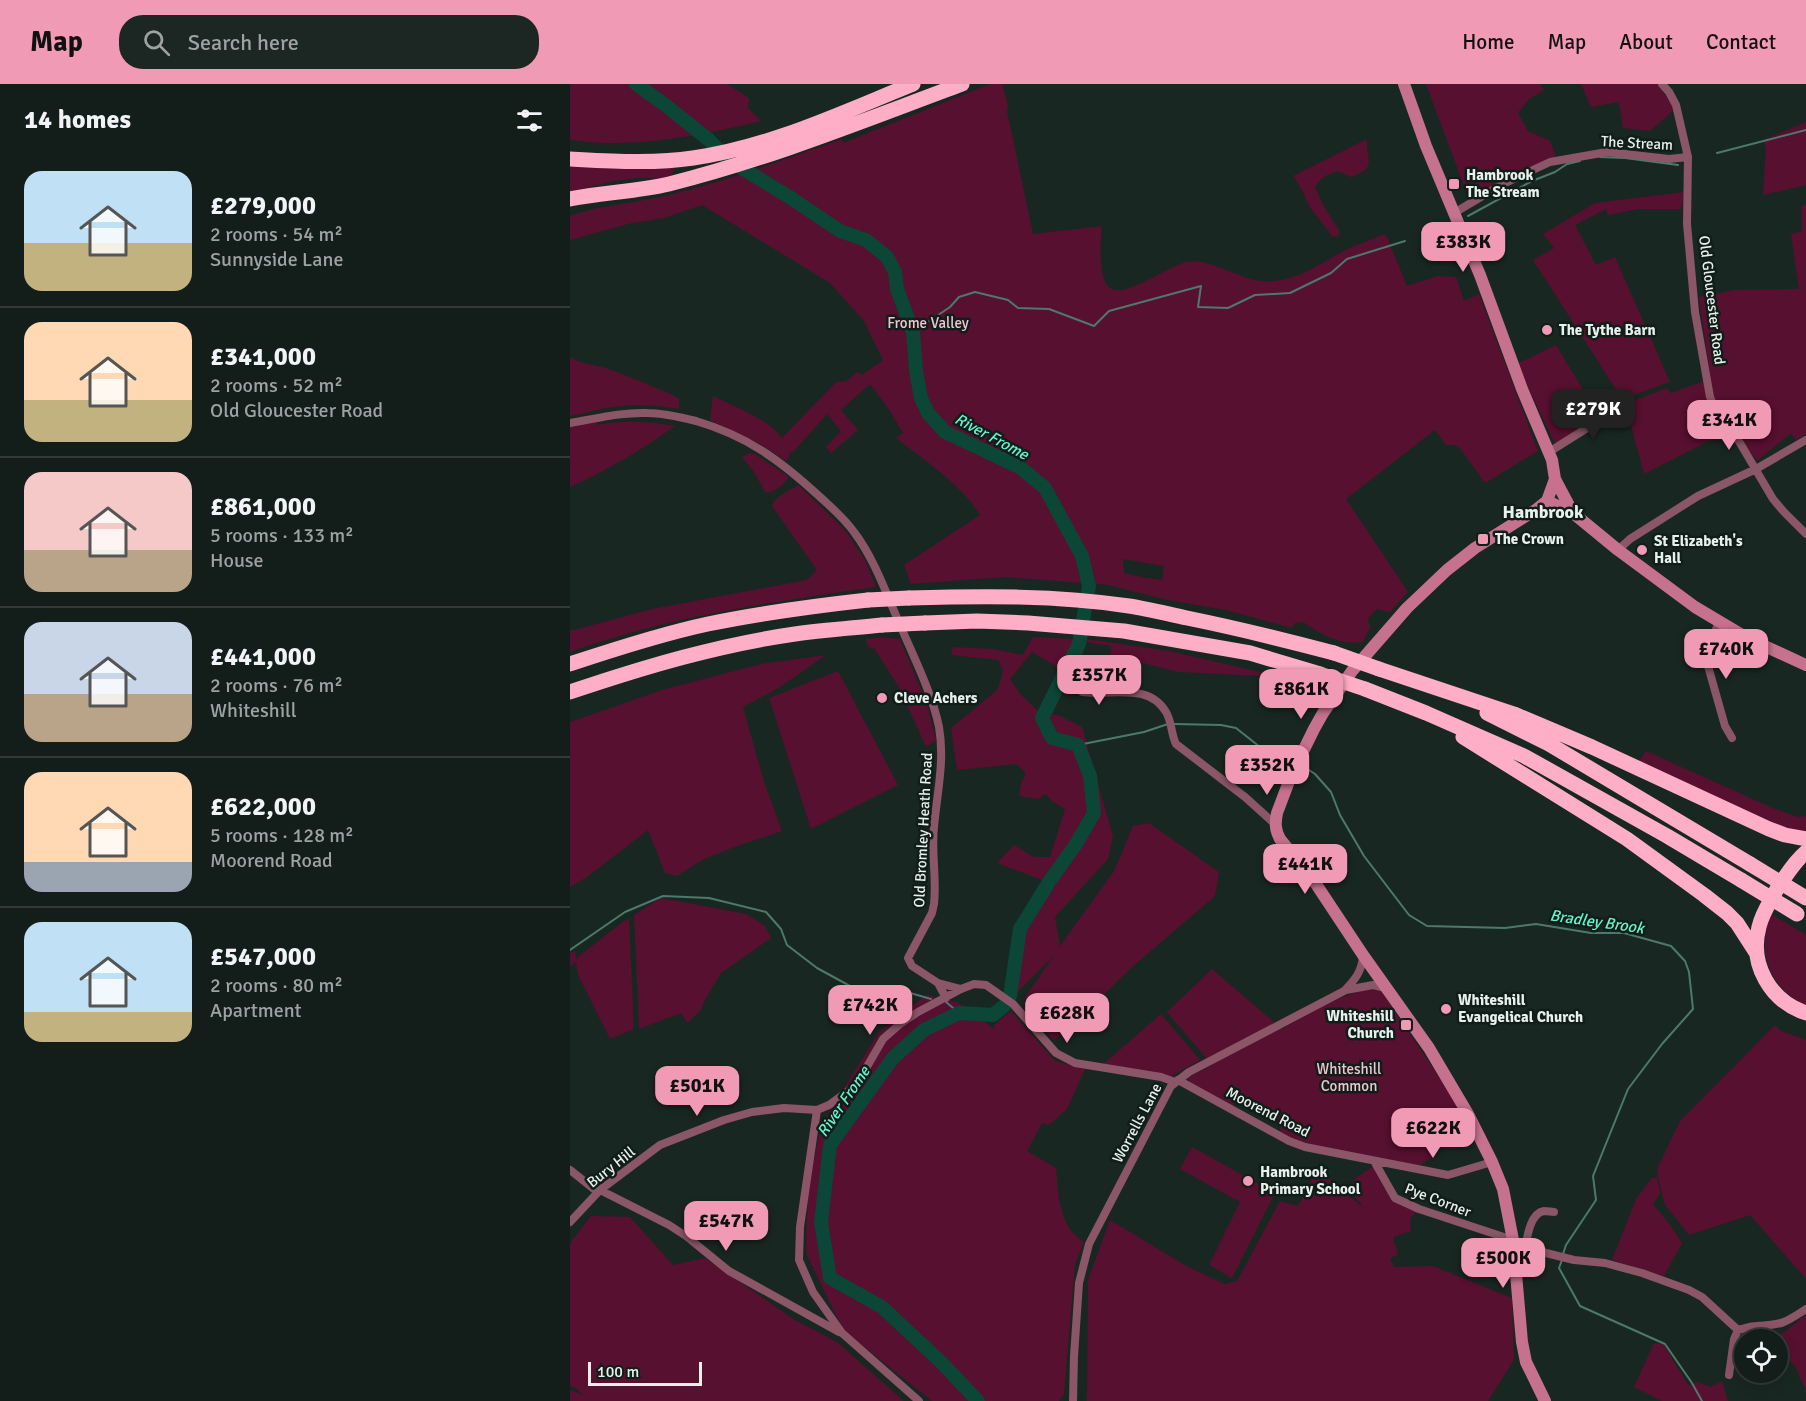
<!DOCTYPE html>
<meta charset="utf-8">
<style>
:root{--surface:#131d1a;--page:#1c2623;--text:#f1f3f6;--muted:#9da2a2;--line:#323b39;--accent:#f09ab6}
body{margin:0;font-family:Signika,sans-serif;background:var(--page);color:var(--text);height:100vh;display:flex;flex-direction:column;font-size:22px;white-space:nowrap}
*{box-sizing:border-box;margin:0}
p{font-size:20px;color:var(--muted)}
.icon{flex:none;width:33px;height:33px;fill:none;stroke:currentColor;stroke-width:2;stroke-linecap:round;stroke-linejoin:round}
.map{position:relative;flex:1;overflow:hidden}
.drawer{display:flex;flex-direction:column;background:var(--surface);width:570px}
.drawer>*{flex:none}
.buttons{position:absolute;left:1164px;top:1245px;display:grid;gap:12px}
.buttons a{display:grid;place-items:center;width:54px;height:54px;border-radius:50%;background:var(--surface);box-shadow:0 3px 15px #0003,0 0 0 2px var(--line);font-size:30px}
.scale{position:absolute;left:18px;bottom:15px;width:114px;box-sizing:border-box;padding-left:6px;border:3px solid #e7f0ec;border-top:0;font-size:16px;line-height:21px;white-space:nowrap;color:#e7f0ec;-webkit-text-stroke:4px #101d19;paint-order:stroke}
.price{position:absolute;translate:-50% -51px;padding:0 14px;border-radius:12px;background:var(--accent);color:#111;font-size:20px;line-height:39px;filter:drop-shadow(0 2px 3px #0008)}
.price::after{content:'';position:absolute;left:50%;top:36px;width:18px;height:14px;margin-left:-9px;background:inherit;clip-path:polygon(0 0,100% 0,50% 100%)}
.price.selected{background:#222;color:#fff}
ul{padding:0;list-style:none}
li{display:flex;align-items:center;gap:18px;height:150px;padding:0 24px}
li+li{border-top:2px solid var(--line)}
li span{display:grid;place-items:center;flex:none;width:168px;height:120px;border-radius:18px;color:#555}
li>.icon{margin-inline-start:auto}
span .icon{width:72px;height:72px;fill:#fffc;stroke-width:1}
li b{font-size:26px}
h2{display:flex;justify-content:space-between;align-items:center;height:72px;padding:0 24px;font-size:26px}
header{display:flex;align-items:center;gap:36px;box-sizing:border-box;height:84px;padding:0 30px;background:var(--accent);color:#111}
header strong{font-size:28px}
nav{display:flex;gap:33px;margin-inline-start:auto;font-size:21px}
.search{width:420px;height:54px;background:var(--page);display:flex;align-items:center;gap:15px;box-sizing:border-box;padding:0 21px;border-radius:24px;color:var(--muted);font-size:22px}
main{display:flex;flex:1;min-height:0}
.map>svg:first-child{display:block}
.green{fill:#57102f;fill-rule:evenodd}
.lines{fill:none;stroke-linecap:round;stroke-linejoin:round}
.stream{stroke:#4d796d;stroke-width:2}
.river{stroke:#0b4637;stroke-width:14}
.street{stroke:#8b5667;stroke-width:8}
.secondary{stroke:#c6718e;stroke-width:12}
.highway{stroke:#ffaec7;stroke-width:15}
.highway-bridge{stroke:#ffaec7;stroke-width:15}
.poi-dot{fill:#f09ab6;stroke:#101d19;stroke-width:2}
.labels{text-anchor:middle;stroke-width:5;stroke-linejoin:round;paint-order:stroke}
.street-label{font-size:15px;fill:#e7f0ec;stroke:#101d19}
.poi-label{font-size:15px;font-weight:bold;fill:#e7f0ec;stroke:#101d19;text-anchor:start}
.park-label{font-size:15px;fill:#f1c4d1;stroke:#101d19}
.water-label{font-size:16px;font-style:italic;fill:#67f3cb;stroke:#101d19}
.quarter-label{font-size:18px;font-weight:bold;fill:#e7f0ec;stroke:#101d19}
</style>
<header>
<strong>Map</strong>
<div class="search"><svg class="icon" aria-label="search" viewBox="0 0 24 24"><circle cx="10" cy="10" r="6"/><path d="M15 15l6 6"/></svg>Search here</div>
<nav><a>Home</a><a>Map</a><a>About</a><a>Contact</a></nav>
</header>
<main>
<section class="drawer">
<h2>14 homes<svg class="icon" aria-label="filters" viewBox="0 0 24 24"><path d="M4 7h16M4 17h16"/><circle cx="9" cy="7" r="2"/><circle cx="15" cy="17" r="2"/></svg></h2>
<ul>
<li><span style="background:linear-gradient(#bfe0f5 60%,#c2b280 0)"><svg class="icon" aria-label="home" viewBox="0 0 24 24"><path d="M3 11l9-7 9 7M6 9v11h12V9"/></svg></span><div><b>£279,000</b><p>2 rooms · 54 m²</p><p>Sunnyside Lane</p></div></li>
<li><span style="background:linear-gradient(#ffd9b3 65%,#c2b280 0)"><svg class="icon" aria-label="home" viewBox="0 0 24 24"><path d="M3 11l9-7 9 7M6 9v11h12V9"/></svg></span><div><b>£341,000</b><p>2 rooms · 52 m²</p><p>Old Gloucester Road</p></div></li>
<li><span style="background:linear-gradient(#f6c9c9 65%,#b9a48a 0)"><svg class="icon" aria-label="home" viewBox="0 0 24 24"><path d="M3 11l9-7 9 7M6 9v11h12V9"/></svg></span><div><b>£861,000</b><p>5 rooms · 133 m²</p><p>House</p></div></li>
<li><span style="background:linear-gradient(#c9d6e8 60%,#b9a48a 0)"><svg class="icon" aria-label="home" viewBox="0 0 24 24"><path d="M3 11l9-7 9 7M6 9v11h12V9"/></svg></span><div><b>£441,000</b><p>2 rooms · 76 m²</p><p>Whiteshill</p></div></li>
<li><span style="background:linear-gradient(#ffd9b3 75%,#9aa5b1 0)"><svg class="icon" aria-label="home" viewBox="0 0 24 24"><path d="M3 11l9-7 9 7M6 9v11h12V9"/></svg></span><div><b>£622,000</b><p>5 rooms · 128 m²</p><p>Moorend Road</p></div></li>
<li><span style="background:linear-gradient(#bfe0f5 75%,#c2b280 0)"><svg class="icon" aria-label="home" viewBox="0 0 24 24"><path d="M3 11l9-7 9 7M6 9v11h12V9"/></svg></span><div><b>£547,000</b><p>2 rooms · 80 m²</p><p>Apartment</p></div></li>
</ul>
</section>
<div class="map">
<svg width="1236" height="1317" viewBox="0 0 1236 1317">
<rect width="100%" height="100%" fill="#192722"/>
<!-- green -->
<path class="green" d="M 0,0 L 157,0 L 179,14 L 178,24 L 191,37 C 141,49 89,60 37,59 C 25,59 12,57 0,56 Z
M 420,0 L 432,0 L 438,21 L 437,27 L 463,150 L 532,142 C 531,156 527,195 540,204 C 555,215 598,182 616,178 C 638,173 669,195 691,197 C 724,200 748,180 776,166 C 788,160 801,156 814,150 L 817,153 L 837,202 L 868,192 L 886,193 L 894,217 L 909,210 L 968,367 L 915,399 L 889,363 L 885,361 L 876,361 L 865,346 L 776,415 L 838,508 L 820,528 L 807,525 L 798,534 L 800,543 L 793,558 C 771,562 750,550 733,538 L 725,539 L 722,544 L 656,526 L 598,516 L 538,501 L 435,493 L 340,500 L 336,485 L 334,481 L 410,431 C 392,401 354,376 326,354 L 333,349 L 318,324 L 300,300 L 271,326 L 288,346 L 261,369 L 256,363 L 271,347 L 257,330 L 223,368 L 220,368 L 219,374 L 216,377 L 190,360 L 140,336 L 143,312 C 166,324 196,333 212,354 L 266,298 L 276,297 L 288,288 L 292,291 L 313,276 L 294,237 L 260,199 L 132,121 L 94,134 L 62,139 L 0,156 L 0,132 C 28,122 56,120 85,114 C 149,100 211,77 272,55 L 273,59 ZM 553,475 L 594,482 L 592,496 L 571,493 L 554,489 Z
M 856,0 L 970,0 L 974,6 L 959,15 L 948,29 L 958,47 L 980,57 L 986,73 L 951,88 L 900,118 Z
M 1011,0 L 1087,0 L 1105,25 L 1080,47 L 1053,44 L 1049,18 L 1021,23 Z
M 1236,38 L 1236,101 L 1193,111 L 1196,64 L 1193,56 Z
M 797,55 C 796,76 808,84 781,93 L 767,87 C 757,91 751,93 745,103 L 753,121 L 769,146 L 770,150 L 767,153 L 762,152 L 739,122 L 732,106 L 723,92 Z
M 0,83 L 105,83 L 100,93 C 88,96 78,93 66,94 C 44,96 22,102 0,109 Z
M 1114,108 L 1111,125 L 1068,125 L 1038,131 L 1036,125 L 1005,141 L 1026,181 L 1045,173 L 1100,298 L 1052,315 L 963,176 L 984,164 L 973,150 L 1025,119 Z
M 1236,121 L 1236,350 L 1226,356 L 1221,349 L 1187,377 L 1153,331 L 1143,311 L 1129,213 L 1165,206 L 1229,205 L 1221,150 L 1232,147 L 1231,122 Z
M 986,261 L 1030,334 L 986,362 L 947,280 Z
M 0,273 C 12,281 23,280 36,284 C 61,293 85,303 109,314 L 109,325 C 87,321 65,320 42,323 C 28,325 14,330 0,332 Z
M 1134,297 L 1146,330 L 1143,355 L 1074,390 L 1055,320 L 1097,304 L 1101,309 Z
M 27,337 L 27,341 C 53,336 79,337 105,342 C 72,366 37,386 0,403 L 0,342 Z
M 179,369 L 185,370 L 219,393 C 213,400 205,410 195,408 L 184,388 L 172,373 Z
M 228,401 L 275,446 L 295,476 L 306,503 C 202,518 99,532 0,568 L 0,546 L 4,546 L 82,525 L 237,496 L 247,486 L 202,422 C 205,412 219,407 228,401 Z
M 313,553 L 330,555 L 357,620 L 366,656 L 356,663 L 330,605 L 304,564 L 300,565 L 295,555 Z
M 463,553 L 524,556 L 599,567 L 712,593 L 609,588 L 564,577 L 539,582 L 541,562 L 516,558 L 506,594 L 462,568 L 440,595 L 451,611 L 468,627 L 490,632 L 512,643 L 543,752 L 538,775 L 485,833 L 490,862 L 544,787 L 563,742 L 579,739 L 649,788 L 645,812 L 561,884 L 498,946 L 484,956 L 457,927 L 455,913 L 484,872 L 446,909 L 454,840 L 480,799 L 427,779 L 444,761 L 464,773 L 480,773 L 495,725 L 482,717 L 476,710 L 468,715 L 449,712 L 451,699 L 456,689 L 446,680 L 387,686 L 381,644 L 426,607 L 431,596 L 433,586 L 428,576 L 381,571 L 383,563 L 422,565 L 453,571 Z
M 256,571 L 210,603 L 173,623 L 194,698 L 212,747 L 167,762 L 132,776 L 107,792 L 95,789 L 78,746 L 17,793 L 0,803 L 0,638 L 92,606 L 191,580 Z
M 268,587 L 328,701 L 241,745 L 199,614 Z
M 1076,667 L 1207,726 L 1228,733 L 1236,732 L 1236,748 L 1219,745 L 1201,738 L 1069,677 Z
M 91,814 L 176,830 L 195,842 L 201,854 L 151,889 L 135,916 L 130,927 L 117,939 L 111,929 L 69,945 L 64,831 Z
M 1201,830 L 1236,851 L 1236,921 C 1199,904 1186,868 1201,830 Z
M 59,835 L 64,945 L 40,955 L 8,891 L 6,878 L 0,882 L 0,869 L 5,867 L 7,876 L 9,872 L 54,837 Z
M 642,885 L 712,945 C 732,934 790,898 811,907 L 887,1020 L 877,1051 L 866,1070 L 848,1083 L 735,1060 L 710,1049 L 711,1041 L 666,1017 L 663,1022 L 624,1003 L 619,997 L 619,993 L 642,981 L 597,928 Z
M 356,911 L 387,918 L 423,944 L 424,941 L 441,927 L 485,977 L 515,985 L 497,1025 L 479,1041 L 472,1039 L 457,1067 L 486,1084 C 488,1110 489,1143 514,1158 L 505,1180 L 494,1310 L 489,1317 L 362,1317 L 273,1246 L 236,1169 L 238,1106 L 251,1041 L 309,948 Z
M 591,930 L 630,976 L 600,993 L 532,981 Z
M 1205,941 L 1211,947 L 1236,956 L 1236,1195 L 1180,1131 L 1119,1151 L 1095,1121 L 1087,1090 L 1088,1083 L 1110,1037 Z
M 622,1063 L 705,1109 L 662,1194 L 639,1181 L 670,1118 L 610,1085 Z
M 805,1081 L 825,1114 L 849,1125 L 840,1135 L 841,1147 L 823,1153 L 828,1171 L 820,1174 L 824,1183 L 863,1182 L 942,1214 L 944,1276 L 918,1317 L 517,1317 L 518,1196 L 540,1136 L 618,1183 L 655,1200 L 667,1197 L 710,1117 L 728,1122 L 747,1086 L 794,1124 L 778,1104 L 786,1094 Z
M 1087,1093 L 1090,1110 L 1083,1120 L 1101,1142 L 1112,1159 L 1094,1192 L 1042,1176 L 1066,1115 L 1082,1094 Z
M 21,1132 L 60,1133 L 103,1181 L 135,1174 L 225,1236 L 267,1258 L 334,1317 L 0,1317 L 0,1306 L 13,1311 L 7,1305 L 0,1302 L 0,1159 Z
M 1236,1231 L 1236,1307 L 1226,1284 L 1208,1262 L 1208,1256 L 1205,1255 Z
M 1084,1259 L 1094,1261 L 1118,1301 L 1128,1298 L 1140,1303 L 1152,1297 L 1158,1317 L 1092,1317 L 1064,1303 Z"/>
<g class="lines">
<!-- stream -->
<path class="stream" d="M 1147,69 L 1236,46
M 1030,73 L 1055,74 L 1108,81
M 898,132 L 962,97 L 985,88 L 997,80 L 1010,77
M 343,248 L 380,223 L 389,213 L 405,208 L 438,216 L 448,224 L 479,225 L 524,242 L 539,227 L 631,202 L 628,223 L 658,224 L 685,211 L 720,209 L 761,189 L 777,175 L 835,157
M 604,640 L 651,641 L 666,644 L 700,671 L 708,675 L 722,677
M 508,661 L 574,648 L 598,640
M 730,680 L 745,690 L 761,708 L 770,731 L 794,772 L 839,831 L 857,842 L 935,844 L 966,840 L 1021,849 L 1054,849 L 1101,862 L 1115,877 L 1119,888 L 1123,925 L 1092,960 L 1058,1005 L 1023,1092 L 1026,1116 L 996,1161 L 993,1170
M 0,866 L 55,828 L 93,812 L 139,814 L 196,828 L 211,845 L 217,861 L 247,884 L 280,902 L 330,906 L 361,915
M 376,918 L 389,929
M 992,1176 L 989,1184 L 1010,1222 L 1095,1260 L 1122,1299 L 1132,1317"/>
<!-- river -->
<path class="river" d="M 66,0 L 94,20 L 139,56 L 157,75 L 221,114 L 270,147 L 296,156 L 317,173 L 325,188 L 327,205 L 343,248 L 346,287 L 351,314 L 358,329 L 375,348 L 451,384 L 475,404 L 512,472 L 519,502 L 509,560 L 472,634 L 482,654 L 508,661 L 520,692 L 524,729 L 506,760 L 479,798 L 450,845 L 440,912
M 408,1317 L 372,1279 L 312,1223 L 260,1194 L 251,1138 L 260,1061 L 323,974 L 354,946 L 389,929 L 423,931 L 434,922"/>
<!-- street -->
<path class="street" d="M 1092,0 L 1099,8 L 1106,21 L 1118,73 L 1117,140 L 1125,228 L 1140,313 L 1145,325 L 1170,359 L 1203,415 L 1214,428 L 1236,450
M 884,129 L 931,101 L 980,78 L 1037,68 L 1099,75 L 1118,73
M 0,339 C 25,335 50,328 77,329 C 93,329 110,333 126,337 C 177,352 210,376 249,412 C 261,423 274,434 284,448 C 305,476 316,509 330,541 C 343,571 363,612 369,643 C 375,677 367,709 364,743 C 361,768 367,794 364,820 L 362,829 L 338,874 L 342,882 L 368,899 L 376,914
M 979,368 L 1052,322
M 1048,466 L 1060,455 L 1128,412 L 1186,385 L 1236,356
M 1149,539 L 1137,564 L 1136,575 L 1155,642 L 1162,654
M 507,599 L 507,604 L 512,608 C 541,612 578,598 596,628 C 602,638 601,650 606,660 L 675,713 L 705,740
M 368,899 L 391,905
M 776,906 L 803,901 L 816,904
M 608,996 L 719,1057 L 735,1063 L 878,1091 L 922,1078
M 247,1026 L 230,1143 L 229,1176 L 243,1208 L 272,1249 L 349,1317
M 804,1077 L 825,1114 L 849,1125 L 943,1156
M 0,1086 L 24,1105 L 30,1106 L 99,1141 L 116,1152 L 159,1187 L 269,1248
M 0,1138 L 30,1106 L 90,1061 L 154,1036 L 182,1028 L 214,1024 L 247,1026 L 259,1021 L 281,1005 L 291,993 L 313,955 L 330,940 L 348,928 L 391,905 L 404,900 L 416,901 L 443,920 L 486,969 L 505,979 L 591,993 L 605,998
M 955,1165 C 957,1154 960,1129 974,1127 C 978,1127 981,1128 984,1128
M 946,1180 L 955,1165 L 964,1166 L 1004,1176 L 1035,1179 L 1072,1189 L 1119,1206 L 1132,1213 L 1168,1246
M 1159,1291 L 1164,1255 L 1168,1246 C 1174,1245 1180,1242 1186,1242 C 1212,1241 1215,1239 1236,1225
M 503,1317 L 504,1272 L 509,1199 L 519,1160 L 601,1002 L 619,988 L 774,907 C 785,896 792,887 793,872"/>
<!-- secondary -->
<path class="secondary" d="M 834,0 L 856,62 L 910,191 L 952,305 L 982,376 L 985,395 L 977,417 L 967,425 L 905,464 L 877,486 L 837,524 L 782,587 L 753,629 L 744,645 L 721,692 L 707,729 C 705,739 705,746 710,755 L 742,794 L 793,871 L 859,964 L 898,1030 L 922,1078 L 933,1105 L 943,1156 L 952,1258 L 956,1278 L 975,1317
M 985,395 L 1003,429
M 977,417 L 1003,429 L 1048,466 L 1125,523 L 1177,554 L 1236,581"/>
<!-- highway -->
<path class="highway" d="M 0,75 C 39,77 84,80 123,74 C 200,63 271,29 343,0
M 0,115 C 33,108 66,108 99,100 C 199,75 295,36 392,0
M 339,514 C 412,512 486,511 559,522 C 578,525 598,530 617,534 C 666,544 715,556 764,569
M 355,539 L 407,537 L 458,539 L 554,547 L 680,569 L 750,590
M 0,580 C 45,565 91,550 138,540 C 191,529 244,522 298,516
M 809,585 L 944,630 L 1022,663 L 1199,745 L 1215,751 L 1236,755
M 795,605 L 856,629 L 954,672 L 1097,752 L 1171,796
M 0,608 C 74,583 148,561 225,550 C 254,546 283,544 312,541
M 917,629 L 979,660 L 1180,780
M 893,653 L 1057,755 L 1134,811 L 1157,829 L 1167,839 L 1187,870
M 1236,768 C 1223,779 1216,792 1207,805 C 1200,818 1192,829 1189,843 C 1179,880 1200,917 1236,929"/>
<!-- highway-bridge -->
<path class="highway-bridge" d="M 298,516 L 339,514
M 312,541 L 355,539
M 764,569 L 809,585
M 750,590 L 795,605
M 1180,780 L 1236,814
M 1171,796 L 1227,830"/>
</g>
<!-- markers -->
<g class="poi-dot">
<rect x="878" y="94" width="12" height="12" rx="3"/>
<circle cx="977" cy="246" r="6"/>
<rect x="907" y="449" width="12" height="12" rx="3"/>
<circle cx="1072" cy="466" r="6"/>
<circle cx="312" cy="614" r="6"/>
<circle cx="876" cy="925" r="6"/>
<rect x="830" y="935" width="12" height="12" rx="3"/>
<circle cx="678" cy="1097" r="6"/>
</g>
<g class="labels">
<!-- street labels -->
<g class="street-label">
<text transform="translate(1067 59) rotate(3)" y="5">The Stream</text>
<text transform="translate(1142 216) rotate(83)" y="5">Old Gloucester Road</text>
<text transform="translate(353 746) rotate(-87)" y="5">Old Bromley Heath Road</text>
<text transform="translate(698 1028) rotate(27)" y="5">Moorend Road</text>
<text transform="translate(567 1039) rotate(-62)" y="5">Worrells Lane</text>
<text transform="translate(41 1083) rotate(-38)" y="5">Bury Hill</text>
<text transform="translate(868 1116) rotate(21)" y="5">Pye Corner</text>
</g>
<!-- poi labels -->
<g class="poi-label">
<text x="896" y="96">Hambrook<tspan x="896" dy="17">The Stream</tspan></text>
<text x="989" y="251">The Tythe Barn</text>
<text x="925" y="460">The Crown</text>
<text x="1084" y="462">St Elizabeth's<tspan x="1084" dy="17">Hall</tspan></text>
<text x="324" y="619">Cleve Achers</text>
<text x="888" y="921">Whiteshill<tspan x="888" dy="17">Evangelical Church</tspan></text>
<text x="824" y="937" text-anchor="end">Whiteshill<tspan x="824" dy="17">Church</tspan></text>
<text x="690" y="1093">Hambrook<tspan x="690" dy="17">Primary School</tspan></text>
</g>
<!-- park labels -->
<g class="park-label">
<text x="358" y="244">Frome Valley</text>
<text x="779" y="990">Whiteshill<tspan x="779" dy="17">Common</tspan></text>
</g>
<!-- water labels -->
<g class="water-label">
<text transform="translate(422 352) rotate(28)" y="6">River Frome</text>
<text transform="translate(1027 837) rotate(8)" y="6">Bradley Brook</text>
<text transform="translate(273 1017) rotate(-56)" y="6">River Frome</text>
</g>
<!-- quarter labels -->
<g class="quarter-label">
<text x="973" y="434">Hambrook</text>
</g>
</g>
</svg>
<div class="buttons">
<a><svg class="icon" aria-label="locate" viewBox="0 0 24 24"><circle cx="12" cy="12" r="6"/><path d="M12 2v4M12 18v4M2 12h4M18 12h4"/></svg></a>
</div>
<div class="scale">100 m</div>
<b class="price" style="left:893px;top:189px">£383K</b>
<b class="price selected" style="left:1023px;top:356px">£279K</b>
<b class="price" style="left:1159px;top:367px">£341K</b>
<b class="price" style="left:1156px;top:596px">£740K</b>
<b class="price" style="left:529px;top:622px">£357K</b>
<b class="price" style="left:731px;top:636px">£861K</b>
<b class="price" style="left:697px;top:712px">£352K</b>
<b class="price" style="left:735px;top:811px">£441K</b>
<b class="price" style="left:300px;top:952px">£742K</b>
<b class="price" style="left:497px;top:960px">£628K</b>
<b class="price" style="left:127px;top:1033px">£501K</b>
<b class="price" style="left:863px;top:1075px">£622K</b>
<b class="price" style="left:156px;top:1168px">£547K</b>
<b class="price" style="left:933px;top:1205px">£500K</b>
</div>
</main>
